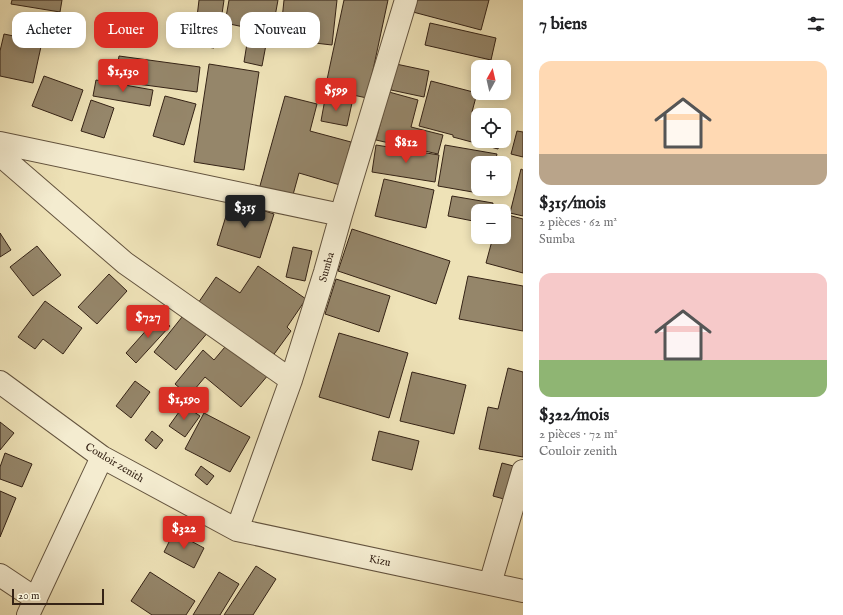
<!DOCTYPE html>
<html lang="fr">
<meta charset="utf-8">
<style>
:root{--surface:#fff;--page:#f6f6f6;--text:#202124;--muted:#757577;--accent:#d93025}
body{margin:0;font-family:"IM FELL English",serif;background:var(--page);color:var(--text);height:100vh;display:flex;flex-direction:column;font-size:15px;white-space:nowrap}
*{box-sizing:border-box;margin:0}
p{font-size:13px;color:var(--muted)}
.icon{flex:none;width:22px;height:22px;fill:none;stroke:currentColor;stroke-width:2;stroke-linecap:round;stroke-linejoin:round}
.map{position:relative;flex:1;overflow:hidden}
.panel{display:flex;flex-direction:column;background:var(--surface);width:320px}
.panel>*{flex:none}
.banner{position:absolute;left:12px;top:12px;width:380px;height:36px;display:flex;gap:8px}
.needle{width:26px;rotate:8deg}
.buttons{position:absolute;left:471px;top:60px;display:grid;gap:8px}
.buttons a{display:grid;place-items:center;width:40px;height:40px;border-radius:8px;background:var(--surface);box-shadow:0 2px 10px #0003;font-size:20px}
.scale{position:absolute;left:12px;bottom:10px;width:92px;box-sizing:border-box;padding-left:4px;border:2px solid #352316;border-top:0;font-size:11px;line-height:14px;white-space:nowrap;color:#352316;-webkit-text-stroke:3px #f4ecd0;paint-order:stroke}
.price{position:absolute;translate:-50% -34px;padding:0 9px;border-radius:4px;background:var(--accent);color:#fff;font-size:13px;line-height:26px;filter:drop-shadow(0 1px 2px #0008)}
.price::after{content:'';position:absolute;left:50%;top:24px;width:12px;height:9px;margin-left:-6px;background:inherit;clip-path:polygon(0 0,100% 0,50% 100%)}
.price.selected{background:#222;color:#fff}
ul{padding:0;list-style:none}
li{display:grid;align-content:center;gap:8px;height:212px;padding:0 16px}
li span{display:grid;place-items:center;height:124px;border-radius:12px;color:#555}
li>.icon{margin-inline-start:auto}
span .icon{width:72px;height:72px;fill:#fffc;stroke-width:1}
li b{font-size:17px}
h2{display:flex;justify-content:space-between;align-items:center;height:48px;padding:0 16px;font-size:17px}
.tag{padding:0 14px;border-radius:12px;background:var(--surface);box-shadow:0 2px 10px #0003;font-size:14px;line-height:36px}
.tag.selected{background:var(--accent);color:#fff}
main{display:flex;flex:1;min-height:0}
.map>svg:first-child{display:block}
.building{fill:#95866a;stroke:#352316}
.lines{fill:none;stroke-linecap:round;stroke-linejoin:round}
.minor-casing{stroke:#63533e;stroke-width:24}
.minor{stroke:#f4ecd0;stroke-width:22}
.labels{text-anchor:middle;stroke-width:4;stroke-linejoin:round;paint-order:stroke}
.street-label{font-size:11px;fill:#352316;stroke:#f4ecd0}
</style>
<main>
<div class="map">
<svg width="523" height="615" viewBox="0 0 523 615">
<rect width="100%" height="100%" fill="#eee2b7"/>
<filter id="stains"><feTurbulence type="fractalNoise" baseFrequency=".005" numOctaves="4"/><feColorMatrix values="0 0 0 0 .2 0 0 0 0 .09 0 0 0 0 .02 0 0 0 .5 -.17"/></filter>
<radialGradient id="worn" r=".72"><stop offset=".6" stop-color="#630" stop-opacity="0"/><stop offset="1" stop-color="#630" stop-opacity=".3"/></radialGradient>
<!-- building -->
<path class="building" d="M 12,0 L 62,0 L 60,12 L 11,4 Z
M 199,0 L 224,0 L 221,21 L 197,17 Z
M 229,0 L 278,0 L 272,33 L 225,23 Z
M 284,0 L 337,0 L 332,45 L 280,39 Z
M 344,0 L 388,0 L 367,98 L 325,89 Z
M 416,0 L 489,0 L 481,30 L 413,12 Z
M 174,18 L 217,24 L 214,48 L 171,42 Z
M 430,23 L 496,38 L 491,60 L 425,45 Z
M 249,31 L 268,34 L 262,66 L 244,62 Z
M 4,34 L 42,42 L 33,83 L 0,76 L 0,51 Z
M 119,56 L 200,67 L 197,92 L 115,81 Z
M 209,64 L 259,72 L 244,170 L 194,162 Z
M 396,64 L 429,71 L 424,97 L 391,90 Z
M 44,76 L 83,90 L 72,121 L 32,106 Z
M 96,80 L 153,90 L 150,106 L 93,96 Z
M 431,81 L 477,93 L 472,112 L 483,115 L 478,115 L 478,141 L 500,141 L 498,149 L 453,137 L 453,135 L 419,126 Z
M 389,92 L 418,100 L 411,127 L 443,135 L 438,154 L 376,140 Z
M 165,96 L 196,104 L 184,145 L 153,136 Z
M 285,96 L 317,104 L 310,131 L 351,142 L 340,185 L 299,173 L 291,202 L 258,193 Z
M 325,99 L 352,103 L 347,126 L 321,121 Z
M 91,100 L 114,108 L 104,138 L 81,131 Z
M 517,131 L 523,132 L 523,157 L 511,154 Z
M 376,145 L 439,155 L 435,182 L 372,172 Z
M 445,145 L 497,154 L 495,163 L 478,163 L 478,189 L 491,189 L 490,195 L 438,186 Z
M 521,169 L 523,170 L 523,216 L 510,213 Z
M 384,179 L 434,190 L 426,228 L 375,216 Z
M 452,196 L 493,203 L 492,211 L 478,211 L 478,222 L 448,216 Z
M 231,200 L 274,214 L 260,258 L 217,245 Z
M 504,214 L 523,219 L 523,273 L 486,263 L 493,237 L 504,237 Z
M 352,229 L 450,261 L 436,304 L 338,271 Z
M 0,233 L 11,250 L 0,257 Z
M 37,246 L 61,275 L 33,296 L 10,267 Z
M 293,247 L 312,251 L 305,281 L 286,277 Z
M 258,266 L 306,299 L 287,327 L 291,331 L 269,361 L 194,309 L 216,277 L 240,293 Z
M 109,274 L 127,291 L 97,324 L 78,307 Z
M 468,276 L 523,286 L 523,331 L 459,319 Z
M 336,279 L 390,296 L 379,332 L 325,314 Z
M 45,301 L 82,328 L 63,354 L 43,339 L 35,349 L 18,337 Z
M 186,312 L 209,331 L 176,370 L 154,352 Z
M 159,316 L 170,326 L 136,363 L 126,353 Z
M 339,333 L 408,353 L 389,418 L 319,397 Z
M 230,341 L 269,374 L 241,407 L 205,377 L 189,396 L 175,384 L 203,350 L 214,360 Z
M 508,368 L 523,372 L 523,457 L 479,449 L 488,407 L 498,409 Z
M 412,372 L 466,385 L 454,434 L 400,421 Z
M 135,381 L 150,392 L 131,418 L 116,406 Z
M 184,405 L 200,416 L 185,437 L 169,426 Z
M 204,413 L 250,437 L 230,472 L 185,449 Z
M 0,422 L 14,433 L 0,450 Z
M 152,431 L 163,440 L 156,449 L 145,440 Z
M 379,431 L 419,441 L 412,470 L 372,460 Z
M 5,453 L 32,464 L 22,487 L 0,479 L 0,467 Z
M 502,463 L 521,468 L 511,501 L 493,496 Z
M 201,466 L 214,476 L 207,485 L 195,475 Z
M 0,491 L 16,498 L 0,537 Z
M 174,532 L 204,548 L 194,568 L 164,552 Z
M 256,566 L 276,579 L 253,615 L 224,615 Z
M 150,572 L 195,601 L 186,615 L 152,615 L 131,601 Z
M 219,572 L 239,584 L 220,615 L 193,615 Z"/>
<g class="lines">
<!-- minor casing -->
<g class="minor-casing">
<path id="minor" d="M 0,143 L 341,215
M 0,155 L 125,263 L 291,380
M 0,382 L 102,457 L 237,530 L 523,591
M 237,530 L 291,380 L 325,272 L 341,215 L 406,0
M 0,575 L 36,599
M 490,584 L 523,471
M 28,615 L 102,457"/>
</g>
<!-- minor -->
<use href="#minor" class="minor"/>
</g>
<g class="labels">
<!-- street labels -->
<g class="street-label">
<text transform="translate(326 267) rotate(-74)" y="4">Sumba</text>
<text transform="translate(115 462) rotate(31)" y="4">Couloir zenith</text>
<text transform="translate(380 560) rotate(12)" y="4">Kizu</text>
</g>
</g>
<rect width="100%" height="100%" filter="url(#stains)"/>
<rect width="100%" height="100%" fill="url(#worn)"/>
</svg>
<div class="buttons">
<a><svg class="needle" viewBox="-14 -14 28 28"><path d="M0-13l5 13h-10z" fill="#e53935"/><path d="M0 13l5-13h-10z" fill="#757577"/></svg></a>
<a><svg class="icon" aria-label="locate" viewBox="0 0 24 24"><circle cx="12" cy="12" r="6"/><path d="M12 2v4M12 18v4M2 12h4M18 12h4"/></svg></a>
<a>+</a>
<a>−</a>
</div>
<div class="scale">20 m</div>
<b class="price" style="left:123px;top:93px">$1,130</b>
<b class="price" style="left:336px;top:112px">$599</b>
<b class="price" style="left:406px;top:164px">$812</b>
<b class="price selected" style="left:245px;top:229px">$315</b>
<b class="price" style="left:148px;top:339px">$727</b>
<b class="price" style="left:184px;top:421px">$1,190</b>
<b class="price" style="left:184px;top:550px">$322</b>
<div class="banner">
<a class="tag">Acheter</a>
<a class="tag selected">Louer</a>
<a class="tag">Filtres</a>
<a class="tag">Nouveau</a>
</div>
</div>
<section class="panel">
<h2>7 biens<svg class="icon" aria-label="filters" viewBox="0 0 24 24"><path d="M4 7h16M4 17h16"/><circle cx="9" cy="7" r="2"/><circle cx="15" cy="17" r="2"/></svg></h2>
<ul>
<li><span style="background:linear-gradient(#ffd9b3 75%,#b9a48a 0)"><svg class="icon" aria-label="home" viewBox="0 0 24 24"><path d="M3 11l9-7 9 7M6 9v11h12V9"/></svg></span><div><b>$315/mois</b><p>2 pièces · 62 m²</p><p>Sumba</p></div></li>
<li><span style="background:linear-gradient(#f6c9c9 70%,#8fb573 0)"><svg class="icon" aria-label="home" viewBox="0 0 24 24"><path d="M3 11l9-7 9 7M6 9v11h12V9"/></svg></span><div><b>$322/mois</b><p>2 pièces · 72 m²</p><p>Couloir zenith</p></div></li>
</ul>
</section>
</main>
